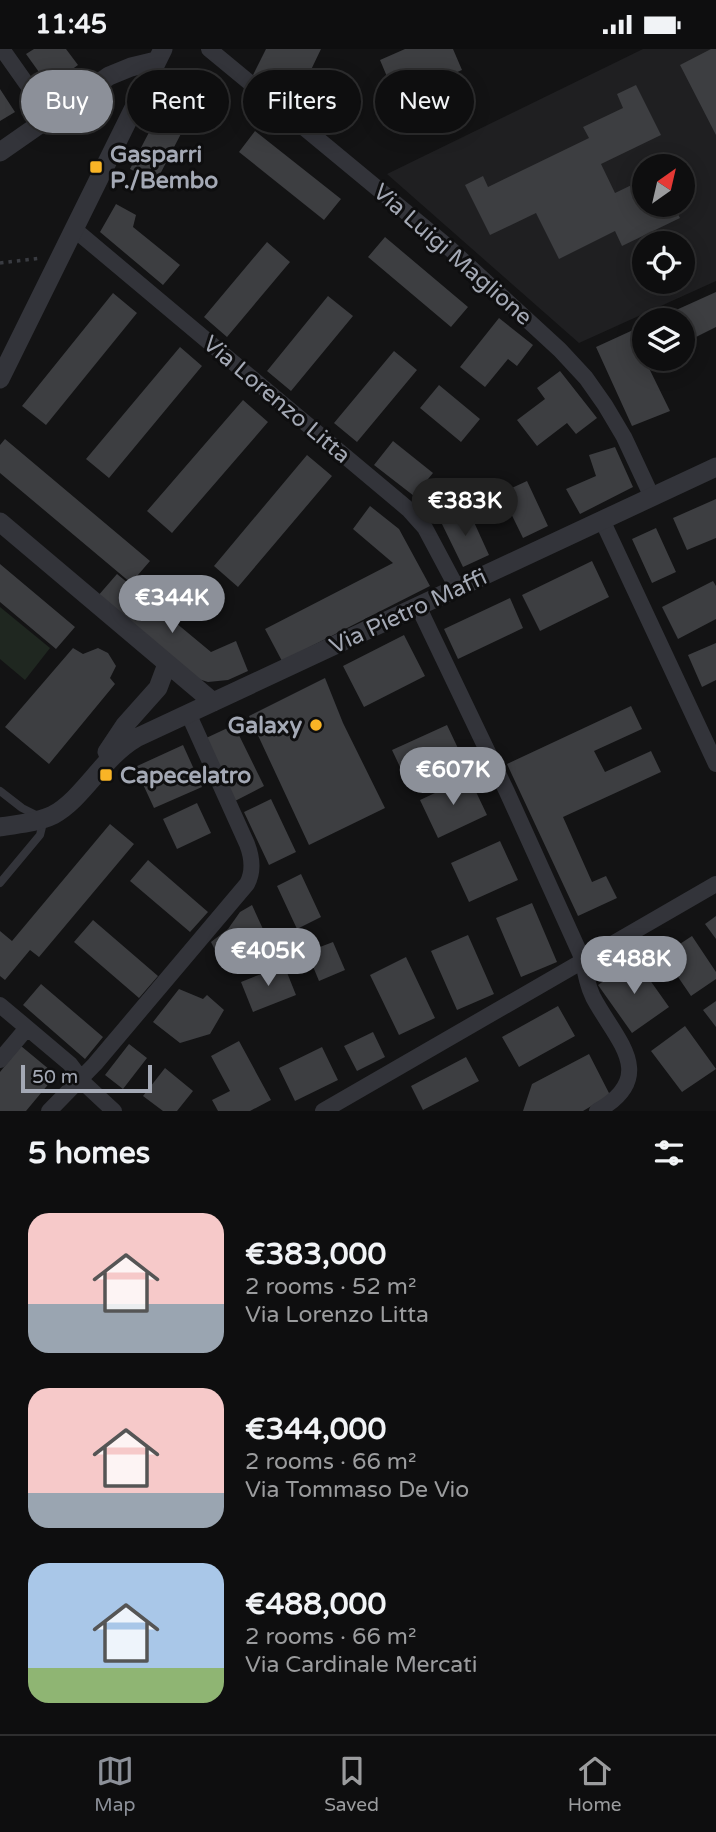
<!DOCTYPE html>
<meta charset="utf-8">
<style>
:root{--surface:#0e0e0f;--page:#1c1c1d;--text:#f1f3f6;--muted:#9b9c9e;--line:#2e2e2f;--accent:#8c9099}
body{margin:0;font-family:"Varela Round",sans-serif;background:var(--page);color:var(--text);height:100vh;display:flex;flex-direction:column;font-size:26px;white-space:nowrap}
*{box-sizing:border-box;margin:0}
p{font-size:23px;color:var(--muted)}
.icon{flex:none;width:38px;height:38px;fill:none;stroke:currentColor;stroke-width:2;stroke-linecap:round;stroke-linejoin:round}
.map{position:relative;height:1062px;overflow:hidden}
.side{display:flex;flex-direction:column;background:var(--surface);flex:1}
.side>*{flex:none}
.top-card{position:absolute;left:21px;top:21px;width:676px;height:63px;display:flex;gap:14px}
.needle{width:46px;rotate:34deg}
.fabs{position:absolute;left:632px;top:105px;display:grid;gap:14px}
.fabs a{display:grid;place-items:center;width:63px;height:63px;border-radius:50%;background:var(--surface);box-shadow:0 4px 18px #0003,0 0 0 2px var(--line);font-size:35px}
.scale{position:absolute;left:21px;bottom:18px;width:131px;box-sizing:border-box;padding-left:7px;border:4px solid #a4a9b5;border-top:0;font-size:19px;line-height:24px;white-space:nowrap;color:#a4a9b5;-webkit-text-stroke:5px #0e0e0f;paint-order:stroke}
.price{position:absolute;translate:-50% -60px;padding:0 16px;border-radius:24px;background:var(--accent);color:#fff;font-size:23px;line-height:46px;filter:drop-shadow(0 2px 4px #0008)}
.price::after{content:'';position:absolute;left:50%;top:42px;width:21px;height:16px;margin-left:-10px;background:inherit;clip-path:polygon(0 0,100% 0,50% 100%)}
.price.current{background:#222;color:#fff}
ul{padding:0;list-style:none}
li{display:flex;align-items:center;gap:21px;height:175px;padding:0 28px}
li span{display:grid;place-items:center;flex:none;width:196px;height:140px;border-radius:21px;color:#555}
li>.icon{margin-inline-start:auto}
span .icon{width:84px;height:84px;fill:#fffc;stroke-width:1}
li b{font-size:30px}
h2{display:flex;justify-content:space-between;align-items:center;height:84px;padding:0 28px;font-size:30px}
.chip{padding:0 24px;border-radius:32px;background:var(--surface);box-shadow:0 4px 18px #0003,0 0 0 2px var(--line);font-size:24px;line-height:63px}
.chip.current{background:var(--accent);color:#fff}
.status{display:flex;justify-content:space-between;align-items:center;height:49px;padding:0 35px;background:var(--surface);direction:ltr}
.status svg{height:19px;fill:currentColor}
.tabs{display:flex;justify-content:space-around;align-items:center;height:98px;border-top:2px solid var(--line);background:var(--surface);font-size:19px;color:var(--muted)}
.tabs a{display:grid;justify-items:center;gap:4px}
.tabs .current{color:var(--accent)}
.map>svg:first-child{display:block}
.built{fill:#1f1f21;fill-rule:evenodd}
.green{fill:#1f2720}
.building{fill:#3d3e41}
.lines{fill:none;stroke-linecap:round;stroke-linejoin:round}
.path{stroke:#393b41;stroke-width:3.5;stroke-dasharray:3.5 5;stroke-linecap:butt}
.service{stroke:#33343a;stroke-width:8}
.minor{stroke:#33343a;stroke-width:16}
.tertiary{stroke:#33343a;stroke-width:19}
.poi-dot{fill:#f9b426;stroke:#0e0e0f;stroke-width:2.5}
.labels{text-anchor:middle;stroke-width:6;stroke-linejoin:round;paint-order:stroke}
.poi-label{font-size:23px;font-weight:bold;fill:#a4a9b5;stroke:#0e0e0f;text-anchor:start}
.street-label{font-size:23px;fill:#a4a9b5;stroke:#0e0e0f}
</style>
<div class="status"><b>11:45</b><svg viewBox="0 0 49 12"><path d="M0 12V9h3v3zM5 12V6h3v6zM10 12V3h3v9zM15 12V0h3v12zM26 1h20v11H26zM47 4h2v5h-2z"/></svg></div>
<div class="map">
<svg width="716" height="1062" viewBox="0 0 716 1062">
<rect width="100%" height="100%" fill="#131314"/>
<!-- built -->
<path class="built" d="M 643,0 L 716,0 L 716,232 L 579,294 L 387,125 ZM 644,117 L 682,117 L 682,156 L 644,156 ZM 644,194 L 682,194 L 682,233 L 644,233 Z"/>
<!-- green -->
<path class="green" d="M 0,558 L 50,599 L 25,631 L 0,610 Z"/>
<!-- building -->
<path class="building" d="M 34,0 L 66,0 L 78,16 L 49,37 L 26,5 Z
M 266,0 L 321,0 L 298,48 L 253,26 Z
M 405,0 L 453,0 L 462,21 L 396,49 L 380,11 Z
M 711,0 L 716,0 L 716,86 L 680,16 Z
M 174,35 L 200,48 L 156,133 L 130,120 Z
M 636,36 L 661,86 L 601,115 L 615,144 L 644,130 L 644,156 L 673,156 L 680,169 L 622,197 L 615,182 L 559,210 L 536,164 L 490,186 L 465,136 L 483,127 L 488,138 L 589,89 L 583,78 L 623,59 L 617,45 Z
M 0,40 L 15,63 L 0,72 Z
M 255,82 L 341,150 L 324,171 L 239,103 Z
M 116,155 L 136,166 L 133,178 L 180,216 L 163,236 L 100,183 Z
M 385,188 L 468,258 L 451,278 L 368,208 Z
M 267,193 L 290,213 L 227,288 L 204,268 Z
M 716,243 L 716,278 L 682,295 L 682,271 L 654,271 Z
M 113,244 L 137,264 L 46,376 L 22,357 Z
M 328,247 L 353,267 L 291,342 L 267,322 Z
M 499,269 L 533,296 L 517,317 L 508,310 L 485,338 L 460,318 Z
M 644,276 L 644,310 L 652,310 L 646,313 L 670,362 L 632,377 L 596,298 Z
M 180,298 L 202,317 L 109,429 L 86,410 Z
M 394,302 L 417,321 L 357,393 L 334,374 Z
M 560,322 L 597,369 L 576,385 L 567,374 L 537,397 L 517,371 L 545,350 L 537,339 Z
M 439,336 L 480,370 L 461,393 L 420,359 Z
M 243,351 L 268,373 L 172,484 L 147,462 Z
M 5,390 L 150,512 L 131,534 L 0,424 L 0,396 Z
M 393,392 L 433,424 L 414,447 L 374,416 Z
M 615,398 L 633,438 L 580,465 L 566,440 L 596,427 L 589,406 Z
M 307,406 L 332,427 L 238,538 L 214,517 Z
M 527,432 L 548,477 L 523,489 L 501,444 Z
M 716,450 L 716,489 L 687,501 L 673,469 Z
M 370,457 L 399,480 L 430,537 L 282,612 L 265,580 L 393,514 L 353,480 Z
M 468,460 L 489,506 L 463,518 L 441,473 Z
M 656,479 L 676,523 L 652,534 L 632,490 Z
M 592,512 L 609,548 L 540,582 L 522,546 Z
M 0,515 L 75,578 L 56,600 L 0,553 Z
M 117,525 L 211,603 L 236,592 L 248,622 L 228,631 L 208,633 L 195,629 L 97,548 Z
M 713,532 L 716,537 L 716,570 L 678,590 L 662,558 Z
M 510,549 L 523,579 L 458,610 L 444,580 Z
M 404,586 L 425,627 L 364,658 L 343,617 Z
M 716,594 L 716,631 L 702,638 L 688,606 Z
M 73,599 L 83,605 L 98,599 L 108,604 L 116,617 L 110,629 L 115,635 L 49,715 L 5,678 Z
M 325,629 L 343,674 L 385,759 L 309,796 L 249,667 Z
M 631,657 L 642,680 L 594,702 L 605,723 L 651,702 L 661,723 L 563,768 L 592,833 L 606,827 L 617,849 L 578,867 L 507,715 Z
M 234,676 L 264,737 L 235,752 L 204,690 Z
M 447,676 L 464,712 L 409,737 L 392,701 Z
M 183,696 L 202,738 L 154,759 L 135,718 Z
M 469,728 L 487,766 L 438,789 L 420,751 Z
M 271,750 L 296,803 L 269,816 L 244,763 Z
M 197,754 L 211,784 L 177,800 L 163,770 Z
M 110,775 L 134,795 L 39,908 L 30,901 L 5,931 L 0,927 L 0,882 L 12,892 Z
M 500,792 L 518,831 L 469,853 L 451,814 Z
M 148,811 L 208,863 L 190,883 L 130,832 Z
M 301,825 L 321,868 L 297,880 L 277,837 Z
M 532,854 L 557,913 L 521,928 L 496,869 Z
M 252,856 L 268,891 L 220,911 L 211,893 L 228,880 L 240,863 Z
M 716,867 L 716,890 L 705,875 Z
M 93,871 L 158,927 L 139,949 L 74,893 Z
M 468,886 L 494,945 L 457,961 L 431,902 Z
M 692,887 L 716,923 L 716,930 L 691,947 L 663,906 Z
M 333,893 L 345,921 L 319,932 L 307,903 Z
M 406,908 L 435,969 L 399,986 L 370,926 Z
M 635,910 L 669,958 L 632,984 L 598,936 Z
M 284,916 L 296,946 L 253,963 L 241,933 Z
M 41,935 L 103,988 L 85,1010 L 23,956 Z
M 179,940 L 203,950 L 207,946 L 224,961 L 210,985 L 180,994 L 153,973 Z
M 716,952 L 716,978 L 703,961 Z
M 558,957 L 575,987 L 519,1018 L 502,988 Z
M 685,977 L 716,1020 L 682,1043 L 651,1002 Z
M 373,983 L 385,1008 L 357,1022 L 344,997 Z
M 239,992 L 271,1051 L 250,1062 L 218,1062 L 212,1051 L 230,1042 L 211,1007 Z
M 129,995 L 147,1009 L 123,1040 L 105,1026 Z
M 21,997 L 56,1026 L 26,1062 L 0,1062 L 0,1023 Z
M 322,998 L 338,1031 L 295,1052 L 279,1019 Z
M 589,1005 L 610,1046 L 583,1062 L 523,1062 L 532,1035 Z
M 466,1008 L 479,1032 L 423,1061 L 411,1037 Z
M 165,1019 L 193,1042 L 177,1062 L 163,1062 L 143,1047 Z"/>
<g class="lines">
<!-- path -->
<path class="path" d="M 0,214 L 42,209"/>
<!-- service -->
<path class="service" d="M 0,742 L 22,759 L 44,770 L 40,786 L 0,834"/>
<!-- minor -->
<path class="minor" d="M 2,0 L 50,68
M 209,0 L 447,197 L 560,301 L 586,329 L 605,356 L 624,388 L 652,448
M 74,180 L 408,460 L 425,479 L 457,539
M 602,471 L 716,715
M 418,557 L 507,743 L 583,911 C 585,925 587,935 593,948 C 615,990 660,1027 597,1062
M 0,956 L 70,1015 L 86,1036 L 114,1062
M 0,1011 L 27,979
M 49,1062 L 95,1015 L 247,835 C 254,822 252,808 247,795 L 188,664
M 323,1062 L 716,835"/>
<!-- tertiary -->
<path class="tertiary" d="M 0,103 L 109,27 L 131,18 L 156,12
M 0,330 L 163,0
M 0,473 L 213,653
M 107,703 L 125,676 L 158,639 L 167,615
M 0,778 C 17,775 37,774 53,766 C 83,750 102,709 136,689 L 716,418"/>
</g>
<!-- markers -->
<g class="poi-dot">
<rect x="89" y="111" width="14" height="14" rx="3.5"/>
<circle cx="316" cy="676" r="7"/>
<rect x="99" y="719" width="14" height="14" rx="3.5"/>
</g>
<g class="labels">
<!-- poi labels -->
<g class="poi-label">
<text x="110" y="113">Gasparri<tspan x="110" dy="26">P./Bembo</tspan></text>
<text x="302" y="684" text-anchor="end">Galaxy</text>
<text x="120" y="734">Capecelatro</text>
</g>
<!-- street labels -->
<g class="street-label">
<text transform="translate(453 205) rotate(41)" y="8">Via Luigi Maglione</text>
<text transform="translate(277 350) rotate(40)" y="8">Via Lorenzo Litta</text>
<text transform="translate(408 562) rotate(-25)" y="8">Via Pietro Maffi</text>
</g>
</g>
</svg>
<div class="fabs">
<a><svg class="needle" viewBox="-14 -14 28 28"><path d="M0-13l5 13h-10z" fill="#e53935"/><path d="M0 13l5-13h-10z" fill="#9b9c9e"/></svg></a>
<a><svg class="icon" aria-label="locate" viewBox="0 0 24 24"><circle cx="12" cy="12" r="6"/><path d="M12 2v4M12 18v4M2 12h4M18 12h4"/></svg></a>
<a><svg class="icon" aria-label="layers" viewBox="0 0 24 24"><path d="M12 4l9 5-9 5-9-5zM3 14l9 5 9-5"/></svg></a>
</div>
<div class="scale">50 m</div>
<b class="price current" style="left:465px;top:489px">€383K</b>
<b class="price" style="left:172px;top:586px">€344K</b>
<b class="price" style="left:453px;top:758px">€607K</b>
<b class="price" style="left:268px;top:939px">€405K</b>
<b class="price" style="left:634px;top:947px">€488K</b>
<div class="top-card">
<a class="chip current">Buy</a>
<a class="chip">Rent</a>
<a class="chip">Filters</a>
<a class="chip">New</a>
</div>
</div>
<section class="side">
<h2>5 homes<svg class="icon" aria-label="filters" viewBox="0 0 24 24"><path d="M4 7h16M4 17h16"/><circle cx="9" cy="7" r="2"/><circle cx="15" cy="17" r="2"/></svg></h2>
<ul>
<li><span style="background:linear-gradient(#f6c9c9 65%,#9aa5b1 0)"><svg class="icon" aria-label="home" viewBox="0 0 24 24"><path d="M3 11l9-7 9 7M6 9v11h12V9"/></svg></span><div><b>€383,000</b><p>2 rooms · 52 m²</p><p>Via Lorenzo Litta</p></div></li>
<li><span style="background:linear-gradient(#f6c9c9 75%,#9aa5b1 0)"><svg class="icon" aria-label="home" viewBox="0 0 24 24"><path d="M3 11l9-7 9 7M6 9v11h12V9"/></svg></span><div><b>€344,000</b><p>2 rooms · 66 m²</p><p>Via Tommaso De Vio</p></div></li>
<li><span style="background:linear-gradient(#a9c7e8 75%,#8fb573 0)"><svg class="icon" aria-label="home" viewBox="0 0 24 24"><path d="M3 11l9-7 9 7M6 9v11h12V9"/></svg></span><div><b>€488,000</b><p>2 rooms · 66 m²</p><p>Via Cardinale Mercati</p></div></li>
</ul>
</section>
<nav class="tabs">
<a class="current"><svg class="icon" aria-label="map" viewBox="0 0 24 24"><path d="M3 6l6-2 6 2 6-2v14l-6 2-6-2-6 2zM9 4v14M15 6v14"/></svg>Map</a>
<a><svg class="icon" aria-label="saved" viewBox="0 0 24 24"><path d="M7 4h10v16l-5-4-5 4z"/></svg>Saved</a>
<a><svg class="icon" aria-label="home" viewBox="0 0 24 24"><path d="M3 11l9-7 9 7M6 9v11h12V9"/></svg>Home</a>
</nav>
